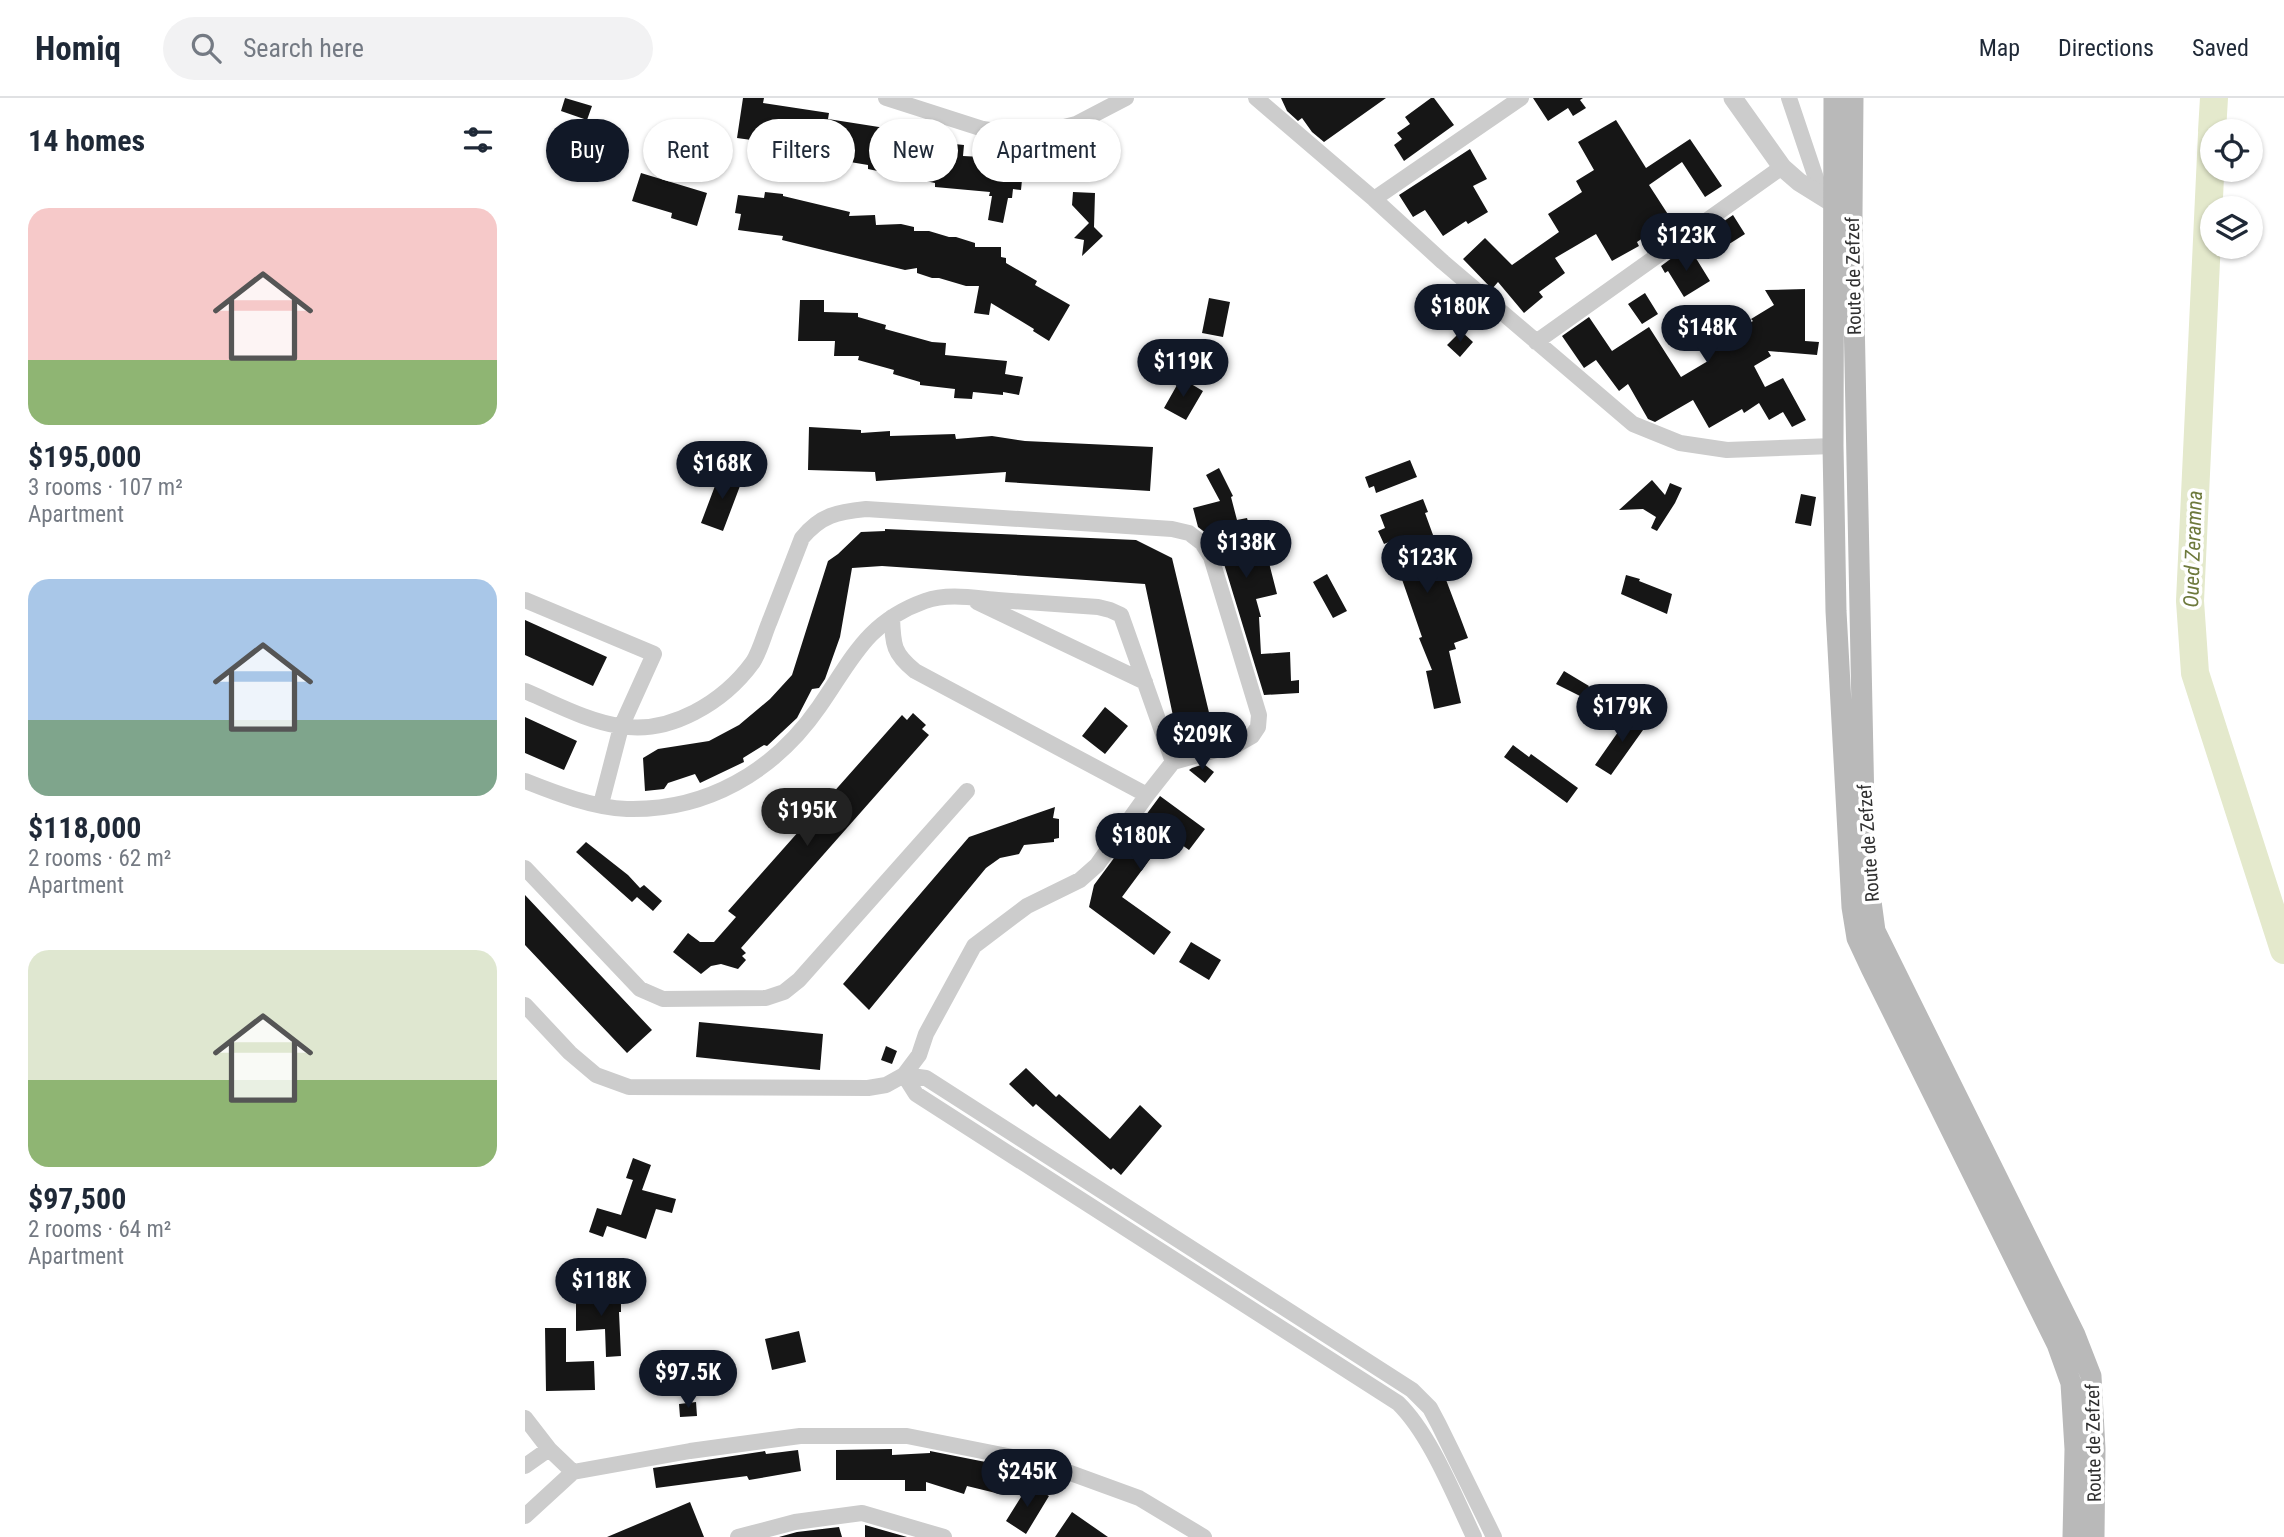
<!DOCTYPE html>
<meta charset="utf-8">
<style>
:root{--surface:#fff;--page:#f2f2f3;--text:#1f2937;--muted:#747a83;--line:#e0e1e3;--accent:#111827}
body{margin:0;font-family:"Roboto Condensed",sans-serif;background:var(--page);color:var(--text);height:100vh;display:flex;flex-direction:column;font-size:26px;white-space:nowrap}
*{box-sizing:border-box;margin:0}
p{font-size:23px;color:var(--muted)}
.icon{flex:none;width:38px;height:38px;fill:none;stroke:currentColor;stroke-width:2;stroke-linecap:round;stroke-linejoin:round}
.map{position:relative;flex:1;overflow:hidden}
.side{display:flex;flex-direction:column;background:var(--surface);width:525px}
.side>*{flex:none}
.top-card{position:absolute;left:21px;top:21px;width:665px;height:63px;display:flex;gap:14px}
.buttons{position:absolute;left:1675px;top:21px;display:grid;gap:14px}
.buttons a{display:grid;place-items:center;width:63px;height:63px;border-radius:50%;background:var(--surface);box-shadow:0 2px 5px #0004;font-size:35px}
.price{position:absolute;translate:-50% -60px;padding:0 16px;border-radius:24px;background:var(--accent);color:#fff;font-size:23px;line-height:46px;filter:drop-shadow(0 2px 4px #0008)}
.price::after{content:'';position:absolute;left:50%;top:42px;width:21px;height:16px;margin-left:-10px;background:inherit;clip-path:polygon(0 0,100% 0,50% 100%)}
.price.on{background:#222;color:#fff}
ul{padding:0;list-style:none}
li{display:grid;align-content:center;gap:14px;height:371px;padding:0 28px}
li span{display:grid;place-items:center;height:217px;border-radius:21px;color:#555}
li>.icon{margin-inline-start:auto}
span .icon{width:126px;height:126px;fill:#fffc;stroke-width:1}
li b{font-size:30px}
h2{display:flex;justify-content:space-between;align-items:center;height:84px;padding:0 28px;font-size:30px}
.chip{padding:0 24px;border-radius:32px;background:var(--surface);box-shadow:0 2px 5px #0004;font-size:24px;line-height:63px}
.chip.on{background:var(--accent);color:#fff}
header{display:flex;align-items:center;gap:42px;box-sizing:border-box;height:98px;padding:0 35px;background:var(--surface);border-bottom:2px solid var(--line)}
header strong{font-size:33px}
nav{display:flex;gap:38px;margin-inline-start:auto;font-size:24px}
.search{width:490px;height:63px;background:var(--page);display:flex;align-items:center;gap:18px;box-sizing:border-box;padding:0 24px;border-radius:38px;color:var(--muted);font-size:26px}
main{display:flex;flex:1;min-height:0}
.map>svg:first-child{display:block}
.lines{fill:none;stroke-linecap:round;stroke-linejoin:round}
.river{stroke:#e4e9cc;stroke-width:28}
.building{fill:#161616}
.minor{stroke:#ccc;stroke-width:16}
.tertiary{stroke:#ccc;stroke-width:19}
.secondary{stroke:#b9b9b9;stroke-width:21}
.labels{text-anchor:middle;stroke-width:7;stroke-linejoin:round;paint-order:stroke}
.street-label{font-size:19px;fill:#2f2f2f;stroke:#fff}
.water-label{font-size:21px;font-style:italic;fill:#6d793c;stroke:#fff}
</style>
<header>
<strong>Homiq</strong>
<div class="search"><svg class="icon" aria-label="search" viewBox="0 0 24 24"><circle cx="10" cy="10" r="6"/><path d="M15 15l6 6"/></svg>Search here</div>
<nav><a>Map</a><a>Directions</a><a>Saved</a></nav>
</header>
<main>
<section class="side">
<h2>14 homes<svg class="icon" aria-label="filters" viewBox="0 0 24 24"><path d="M4 7h16M4 17h16"/><circle cx="9" cy="7" r="2"/><circle cx="15" cy="17" r="2"/></svg></h2>
<ul>
<li><span style="background:linear-gradient(#f6c9c9 70%,#8fb573 0)"><svg class="icon" aria-label="home" viewBox="0 0 24 24"><path d="M3 11l9-7 9 7M6 9v11h12V9"/></svg></span><div><b>$195,000</b><p>3 rooms · 107 m²</p><p>Apartment</p></div></li>
<li><span style="background:linear-gradient(#a9c7e8 65%,#7fa58c 0)"><svg class="icon" aria-label="home" viewBox="0 0 24 24"><path d="M3 11l9-7 9 7M6 9v11h12V9"/></svg></span><div><b>$118,000</b><p>2 rooms · 62 m²</p><p>Apartment</p></div></li>
<li><span style="background:linear-gradient(#dfe7d0 60%,#8fb573 0)"><svg class="icon" aria-label="home" viewBox="0 0 24 24"><path d="M3 11l9-7 9 7M6 9v11h12V9"/></svg></span><div><b>$97,500</b><p>2 rooms · 64 m²</p><p>Apartment</p></div></li>
</ul>
</section>
<div class="map">
<svg width="1759" height="1439" viewBox="0 0 1759 1439">
<rect width="100%" height="100%" fill="#fff"/>
<g class="lines">
<!-- river -->
<path class="river" d="M 1687,33 L 1689,0
M 1687,36 L 1665,503 L 1670,575 L 1759,852"/>
</g>
<!-- building -->
<path class="building" d="M 40,0 L 67,8 L 62,22 L 36,13 Z
M 218,0 L 239,0 L 238,5 L 304,15 L 303,21 L 373,32 L 411,42 L 410,44 L 439,47 L 438,58 L 493,61 L 492,71 L 498,72 L 496,92 L 488,91 L 487,100 L 483,100 L 478,125 L 463,122 L 467,98 L 464,98 L 465,94 L 410,89 L 410,85 L 343,71 L 343,67 L 277,56 L 278,49 L 212,40 Z
M 756,0 L 861,0 L 799,44 L 787,34 L 777,20 L 773,23 L 762,13 Z
M 906,0 L 909,0 L 929,27 L 879,63 L 869,47 L 877,41 L 872,35 L 885,26 L 880,19 Z
M 1008,0 L 1058,0 L 1055,2 L 1061,10 L 1048,18 L 1043,10 L 1023,23 Z
M 1091,22 L 1121,70 L 1165,41 L 1197,88 L 1180,99 L 1157,64 L 1124,87 L 1146,121 L 1112,144 L 1114,148 L 1087,163 L 1071,136 L 1030,160 L 1040,175 L 1014,194 L 1018,199 L 999,215 L 973,184 L 967,191 L 938,161 L 960,140 L 987,167 L 1034,134 L 1023,116 L 1057,94 L 1051,83 L 1069,72 L 1053,44 Z
M 47,47 L 65,54 L 59,66 L 42,58 Z
M 945,51 L 962,81 L 948,88 L 963,114 L 943,126 L 941,123 L 918,138 L 900,112 L 888,119 L 874,97 Z
M 116,75 L 182,95 L 172,128 L 146,120 L 147,115 L 107,103 Z
M 240,94 L 258,96 L 258,98 L 325,114 L 324,118 L 350,117 L 351,127 L 376,126 L 389,129 L 389,133 L 404,133 L 424,139 L 431,139 L 450,145 L 450,149 L 476,149 L 476,159 L 481,160 L 481,165 L 512,183 L 510,187 L 545,207 L 524,243 L 508,233 L 509,231 L 466,205 L 464,217 L 449,215 L 454,188 L 441,188 L 414,180 L 407,180 L 392,175 L 392,170 L 380,172 L 257,142 L 258,138 L 213,132 L 216,116 L 210,115 L 213,97 L 239,100 Z
M 548,94 L 570,95 L 569,129 L 578,138 L 557,158 L 559,142 L 549,140 L 564,125 L 547,107 Z
M 1208,117 L 1220,136 L 1201,148 L 1189,130 Z
M 1159,151 L 1164,159 L 1169,157 L 1185,183 L 1159,199 L 1143,173 L 1140,175 L 1136,168 Z
M 1280,191 L 1280,243 L 1294,244 L 1292,257 L 1243,253 L 1246,258 L 1229,268 L 1240,289 L 1258,280 L 1281,322 L 1267,329 L 1258,314 L 1244,322 L 1234,305 L 1219,315 L 1217,311 L 1184,330 L 1168,302 L 1130,324 L 1123,321 L 1103,286 L 1094,293 L 1071,262 L 1059,270 L 1037,238 L 1064,219 L 1087,253 L 1124,229 L 1156,279 L 1183,263 L 1175,250 L 1199,236 L 1201,239 L 1228,223 L 1226,221 L 1249,207 L 1240,192 Z
M 1120,195 L 1133,216 L 1117,226 L 1103,206 Z
M 684,200 L 705,204 L 698,239 L 677,235 Z
M 275,202 L 299,202 L 299,214 L 333,215 L 333,219 L 361,227 L 360,231 L 407,244 L 421,245 L 420,257 L 482,263 L 480,276 L 498,279 L 494,297 L 478,294 L 478,297 L 448,294 L 447,301 L 429,300 L 430,291 L 395,287 L 395,284 L 368,276 L 369,272 L 333,262 L 334,258 L 309,258 L 310,243 L 273,243 Z
M 936,233 L 948,244 L 935,259 L 922,247 Z
M 656,280 L 678,293 L 661,322 L 639,310 Z
M 284,329 L 336,332 L 336,335 L 365,333 L 365,338 L 430,336 L 431,341 L 467,338 L 500,343 L 628,349 L 625,393 L 480,384 L 481,374 L 351,383 L 350,374 L 283,372 Z
M 885,362 L 892,379 L 851,395 L 849,388 L 844,390 L 840,379 Z
M 694,370 L 708,398 L 706,399 L 712,422 L 722,420 L 727,437 L 738,434 L 744,456 L 742,457 L 752,496 L 731,501 L 736,519 L 734,519 L 736,556 L 765,554 L 766,583 L 774,582 L 774,595 L 739,597 L 696,456 L 686,439 L 673,429 L 668,410 L 695,403 L 681,377 Z
M 196,372 L 218,380 L 198,433 L 176,425 Z
M 1127,382 L 1140,397 L 1145,385 L 1157,390 L 1150,405 L 1132,433 L 1126,430 L 1131,419 L 1118,411 L 1094,412 Z
M 1276,396 L 1291,399 L 1286,428 L 1270,425 Z
M 898,401 L 903,414 L 900,415 L 923,478 L 920,479 L 943,540 L 929,545 L 931,551 L 924,553 L 936,605 L 909,611 L 901,573 L 907,572 L 894,540 L 897,539 L 864,444 L 859,446 L 853,433 L 860,430 L 855,417 Z
M 360,431 L 611,442 L 647,460 L 687,627 L 651,632 L 620,486 L 357,468 L 327,470 L 315,539 L 300,581 L 294,590 L 287,591 L 272,620 L 242,648 L 239,647 L 218,660 L 219,664 L 175,685 L 170,676 L 143,685 L 139,691 L 120,693 L 118,660 L 133,651 L 184,643 L 214,627 L 245,601 L 267,577 L 303,463 L 313,456 L 336,434 L 360,433 Z
M 802,476 L 822,513 L 808,520 L 788,484 Z
M 1101,477 L 1115,481 L 1114,483 L 1147,496 L 1142,516 L 1096,496 Z
M 0,522 L 82,559 L 68,588 L 0,557 Z
M 1039,573 L 1064,588 L 1057,599 L 1031,586 Z
M 580,609 L 603,628 L 580,656 L 557,638 Z
M 1107,614 L 1123,625 L 1086,677 L 1070,667 Z
M 388,615 L 401,627 L 397,631 L 404,637 L 216,850 L 221,855 L 217,858 L 221,862 L 213,871 L 196,866 L 186,868 L 176,876 L 148,854 L 163,835 L 175,844 L 189,844 L 211,819 L 203,813 L 377,617 L 382,622 Z
M 0,619 L 52,643 L 39,672 L 0,655 Z
M 988,647 L 1004,659 L 1006,656 L 1053,690 L 1042,705 L 979,659 Z
M 679,666 L 689,674 L 680,685 L 664,672 L 667,670 Z
M 635,698 L 680,731 L 664,752 L 643,737 L 597,799 L 646,834 L 629,857 L 564,809 L 569,787 Z
M 530,709 L 528,720 L 534,721 L 534,740 L 529,741 L 529,744 L 499,747 L 494,756 L 475,760 L 461,770 L 344,912 L 318,886 L 444,739 Z
M 61,744 L 103,777 L 115,790 L 119,787 L 137,803 L 128,813 L 112,799 L 107,804 L 51,754 Z
M 0,797 L 127,932 L 102,955 L 0,847 Z
M 666,844 L 696,862 L 684,882 L 654,864 Z
M 174,924 L 298,936 L 295,972 L 171,959 Z
M 361,948 L 372,953 L 367,966 L 356,962 Z
M 501,970 L 531,999 L 534,996 L 585,1041 L 615,1007 L 637,1028 L 596,1077 L 588,1070 L 586,1072 L 511,1006 L 508,1009 L 484,986 Z
M 108,1060 L 126,1067 L 117,1092 L 151,1101 L 147,1115 L 131,1111 L 121,1141 L 82,1128 L 78,1139 L 64,1134 L 72,1110 L 96,1117 L 108,1082 L 101,1080 Z
M 51,1195 L 96,1195 L 96,1214 L 94,1214 L 96,1258 L 81,1259 L 80,1231 L 51,1233 Z
M 20,1230 L 41,1230 L 41,1264 L 69,1263 L 70,1292 L 21,1293 Z
M 274,1233 L 281,1264 L 247,1272 L 240,1241 Z
M 171,1304 L 172,1318 L 155,1319 L 154,1306 Z
M 367,1351 L 367,1357 L 405,1355 L 405,1353 L 486,1369 L 479,1397 L 442,1388 L 439,1396 L 401,1384 L 401,1393 L 380,1393 L 380,1382 L 311,1382 L 311,1352 Z
M 273,1352 L 276,1373 L 224,1382 L 222,1378 L 131,1390 L 128,1370 L 240,1353 L 241,1356 Z
M 504,1386 L 524,1398 L 501,1436 L 481,1423 Z
M 165,1404 L 179,1439 L 82,1439 Z
M 547,1414 L 583,1439 L 530,1439 Z
M 340,1427 L 382,1439 L 340,1439 Z
M 314,1429 L 317,1439 L 254,1439 L 272,1434 Z"/>
<g class="lines">
<!-- minor -->
<path class="minor" d="M 361,0 L 458,31 L 503,38 L 551,26 L 601,0
M 731,0 L 849,101 L 918,164 L 1108,326 L 1155,345 L 1202,352 L 1308,348
M 1264,0 L 1297,98
M 849,101 L 996,0
M 1011,244 L 1257,69
M 0,502 L 129,556 L 96,629 L 76,706
M 452,504 L 620,584
M 367,519 C 368,547 368,555 390,573 L 622,697
M 0,593 C 31,606 62,623 95,628 C 145,637 199,604 228,564 C 235,553 239,537 244,525 C 255,497 266,469 277,440 C 296,417 312,414 341,411 L 647,431 L 664,435 L 677,445 L 686,459 L 734,617 L 733,629 L 727,638 L 713,646 L 648,664 L 622,697 L 572,767 L 555,782 L 502,808 L 449,848 L 401,936 L 394,957 L 379,977 L 361,987 L 343,990 L 104,989 L 71,977 L 45,955 L 0,907
M 0,683 C 30,695 69,710 102,711 C 181,713 249,674 294,609 C 327,562 341,524 400,503 C 423,495 449,500 473,502 C 506,504 540,507 573,509 L 585,512 L 596,517 L 648,664
M 0,770 L 115,891 L 138,901 L 241,900 L 259,894 L 274,882 L 442,693
M 379,977 L 401,980 L 887,1292 L 905,1310 L 914,1327 L 969,1439
M 379,977 L 391,996 L 873,1305 C 905,1336 929,1397 949,1439
M 0,1320 L 24,1351 L 0,1368
M 24,1351 L 48,1374 L 165,1353 L 275,1338 L 382,1338 L 518,1365 L 614,1400 L 679,1439
M 0,1418 L 48,1374
M 213,1439 L 270,1424 L 337,1415 L 419,1439"/>
<!-- tertiary -->
<path class="tertiary" d="M 1208,0 L 1257,69 L 1274,84 L 1319,112"/>
<!-- secondary -->
<path class="secondary" d="M 1309,0 L 1308,348 L 1311,513 L 1327,809 L 1332,840 L 1346,870 L 1532,1246 L 1546,1285 L 1550,1351 L 1548,1439
M 1328,0 L 1327,117 L 1340,759 L 1350,833 L 1550,1237 L 1566,1278 L 1570,1351 L 1569,1439"/>
</g>
<g class="labels">
<!-- street labels -->
<g class="street-label">
<text transform="translate(1328 178) rotate(-91)" y="7">Route de Zefzef</text>
<text transform="translate(1343 745) rotate(-94)" y="7">Route de Zefzef</text>
<text transform="translate(1568 1345) rotate(-91)" y="7">Route de Zefzef</text>
</g>
<!-- water labels -->
<g class="water-label">
<text transform="translate(1668 451) rotate(-88)" y="7">Oued Zeramna</text>
</g>
</g>
</svg>
<div class="buttons">
<a><svg class="icon" aria-label="locate" viewBox="0 0 24 24"><circle cx="12" cy="12" r="6"/><path d="M12 2v4M12 18v4M2 12h4M18 12h4"/></svg></a>
<a><svg class="icon" aria-label="layers" viewBox="0 0 24 24"><path d="M12 4l9 5-9 5-9-5zM3 14l9 5 9-5"/></svg></a>
</div>
<b class="price" style="left:1161px;top:175px">$123K</b>
<b class="price" style="left:935px;top:246px">$180K</b>
<b class="price" style="left:1182px;top:267px">$148K</b>
<b class="price" style="left:658px;top:301px">$119K</b>
<b class="price" style="left:197px;top:403px">$168K</b>
<b class="price" style="left:721px;top:482px">$138K</b>
<b class="price" style="left:902px;top:497px">$123K</b>
<b class="price" style="left:1097px;top:646px">$179K</b>
<b class="price" style="left:677px;top:674px">$209K</b>
<b class="price on" style="left:282px;top:750px">$195K</b>
<b class="price" style="left:616px;top:775px">$180K</b>
<b class="price" style="left:76px;top:1220px">$118K</b>
<b class="price" style="left:163px;top:1312px">$97.5K</b>
<b class="price" style="left:502px;top:1411px">$245K</b>
<div class="top-card">
<a class="chip on">Buy</a>
<a class="chip">Rent</a>
<a class="chip">Filters</a>
<a class="chip">New</a>
<a class="chip">Apartment</a>
</div>
</div>
</main>
